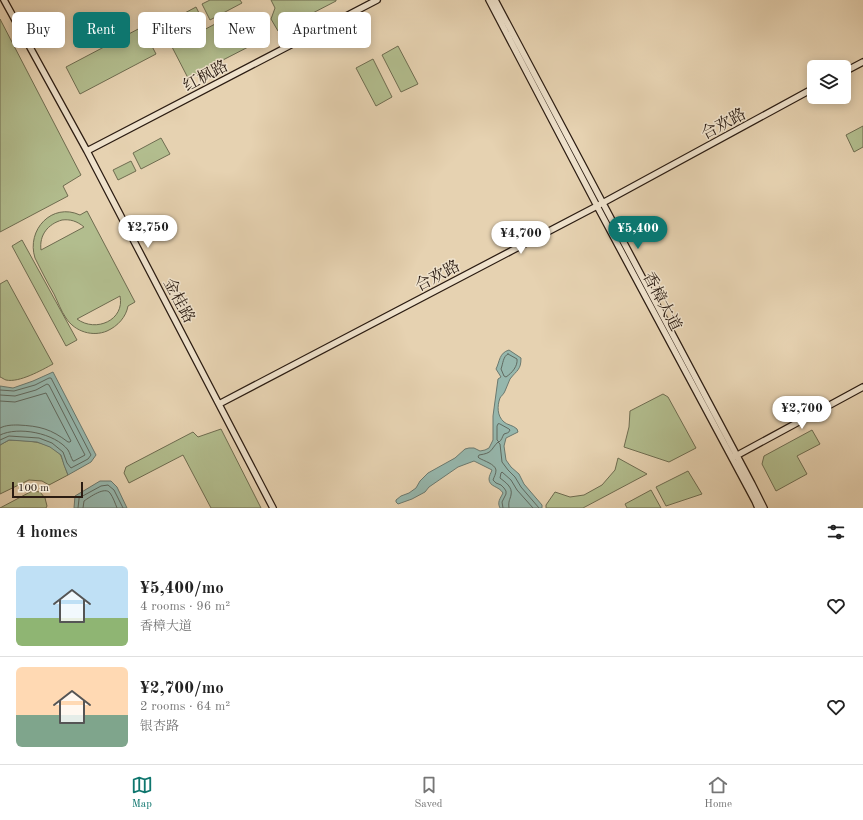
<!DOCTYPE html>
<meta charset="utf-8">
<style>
:root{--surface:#fff;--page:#f6f6f6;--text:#222;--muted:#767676;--line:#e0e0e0;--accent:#0f766e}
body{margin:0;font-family:"Old Standard TT","Noto Serif SC",serif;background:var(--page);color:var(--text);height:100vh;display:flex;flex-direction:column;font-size:15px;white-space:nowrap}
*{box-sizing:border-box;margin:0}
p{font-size:13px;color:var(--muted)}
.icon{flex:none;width:22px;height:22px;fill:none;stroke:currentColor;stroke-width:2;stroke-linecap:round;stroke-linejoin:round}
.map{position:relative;height:508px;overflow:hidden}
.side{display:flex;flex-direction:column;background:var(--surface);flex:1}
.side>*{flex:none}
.guide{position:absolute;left:12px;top:12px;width:400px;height:36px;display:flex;gap:8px}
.controls{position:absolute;left:807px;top:60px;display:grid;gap:8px}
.controls a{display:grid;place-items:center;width:44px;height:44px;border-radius:6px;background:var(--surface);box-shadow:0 2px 10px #0003;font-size:20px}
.scale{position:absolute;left:12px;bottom:10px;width:71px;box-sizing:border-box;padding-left:4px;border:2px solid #2b1c12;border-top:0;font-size:11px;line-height:14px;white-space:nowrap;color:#2b1c12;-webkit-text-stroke:3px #efe2cc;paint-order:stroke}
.price{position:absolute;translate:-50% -34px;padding:0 9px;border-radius:14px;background:#fff;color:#222;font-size:13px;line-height:26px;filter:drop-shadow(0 1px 2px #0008)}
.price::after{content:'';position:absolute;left:50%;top:24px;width:12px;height:9px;margin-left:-6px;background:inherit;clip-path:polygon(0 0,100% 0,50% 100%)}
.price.on{background:var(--accent);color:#fff}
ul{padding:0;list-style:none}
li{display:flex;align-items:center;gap:12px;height:100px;padding:0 16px}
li+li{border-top:1px solid var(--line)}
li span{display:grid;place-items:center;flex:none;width:112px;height:80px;border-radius:6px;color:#555}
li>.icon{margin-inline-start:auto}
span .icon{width:48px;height:48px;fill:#fffc;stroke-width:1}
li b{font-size:17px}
h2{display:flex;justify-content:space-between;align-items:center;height:48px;padding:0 16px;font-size:17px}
.tag{padding:0 14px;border-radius:6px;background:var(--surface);box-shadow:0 2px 10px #0003;font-size:14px;line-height:36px}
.tag.on{background:var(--accent);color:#fff}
.tab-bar{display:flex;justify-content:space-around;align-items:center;height:56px;border-top:1px solid var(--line);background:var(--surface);font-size:11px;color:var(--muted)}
.tab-bar a{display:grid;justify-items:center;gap:2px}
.tab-bar .on{color:var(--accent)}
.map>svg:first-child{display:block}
.green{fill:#b2bd8e;stroke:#6e6c50;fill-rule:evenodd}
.water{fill:#96b7ad;stroke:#6b796f}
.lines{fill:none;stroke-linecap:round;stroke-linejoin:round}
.shore{stroke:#606a60;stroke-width:1}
.secondary-casing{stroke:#2b1c12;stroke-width:8}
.secondary{stroke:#efe2cc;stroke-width:5.5}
.labels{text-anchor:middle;stroke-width:3;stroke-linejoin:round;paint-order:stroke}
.street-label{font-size:16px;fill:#2b1c12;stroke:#efe2cc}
</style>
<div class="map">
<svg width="863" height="508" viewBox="0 0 863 508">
<rect width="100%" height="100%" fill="#e6d2b1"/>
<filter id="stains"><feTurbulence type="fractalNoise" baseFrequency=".005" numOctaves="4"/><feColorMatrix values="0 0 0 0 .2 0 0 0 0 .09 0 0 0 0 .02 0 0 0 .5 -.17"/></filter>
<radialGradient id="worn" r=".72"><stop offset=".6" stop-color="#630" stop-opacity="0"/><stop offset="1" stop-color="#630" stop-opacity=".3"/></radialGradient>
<!-- green -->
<path class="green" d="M 210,0 L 240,0 L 242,3 L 210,20 L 202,4 Z
M 271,0 L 336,0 L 336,1 L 278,31 L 271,19 L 275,8 Z
M 196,7 L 204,23 L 189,31 L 181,15 Z
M 230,16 L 237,28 L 247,31 L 254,44 L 188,78 L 172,47 Z
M 175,18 L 184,34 L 169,42 L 160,26 Z
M 0,19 L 81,175 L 63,186 L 68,196 L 0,232 Z
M 142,27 L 156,54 L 80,94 L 66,67 Z
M 398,46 L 418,84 L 401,92 L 382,55 Z
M 373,59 L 392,97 L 376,106 L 356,68 Z
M 863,126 L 863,147 L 854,152 L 846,135 Z
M 161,138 L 170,154 L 141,169 L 133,153 Z
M 131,161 L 136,171 L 118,180 L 113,170 Z
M 87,211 L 135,302 L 128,306 C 126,317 118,326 107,331 C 93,337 75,332 66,318 C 61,311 58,302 54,294 C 47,282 41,270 35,258 C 26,230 52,202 80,215 ZM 62,220 C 70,219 77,221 84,227 L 41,250 C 39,235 48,224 62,220 ZM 120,296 C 125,320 96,333 77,319 Z
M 22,240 L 77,340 L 66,346 L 12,246 Z
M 7,280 L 53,364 C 42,370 19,383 6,380 C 5,380 1,377 0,377 L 0,284 Z
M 663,394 L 668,397 L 696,448 L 669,462 L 624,447 L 629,427 L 630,411 Z
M 221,429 L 261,508 L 211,508 L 183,455 L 129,483 L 124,473 L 126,467 L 193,432 L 198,437 Z
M 812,430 L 820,444 L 797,456 L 807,474 L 776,491 L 762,464 L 764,456 Z
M 9,440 C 27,441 46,440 60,454 C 62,457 66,470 68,475 L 49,485 L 42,481 L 29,480 L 0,494 L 0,445 Z
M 618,458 L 647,474 L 583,508 L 546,508 L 546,505 L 555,492 L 570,497 L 584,495 L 602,485 L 615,470 Z
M 688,471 L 702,494 L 666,506 L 656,487 Z
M 651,490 L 661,508 L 627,508 L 625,504 Z
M 32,491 L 40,492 L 45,498 L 47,506 L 46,508 L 0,508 Z"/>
<!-- water -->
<path class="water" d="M 509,350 L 521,358 C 521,370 517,370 510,379 C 508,383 507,387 505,391 C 504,394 501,396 500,398 C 497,406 497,416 504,422 C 507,425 513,425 517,429 L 518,432 L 506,438 L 504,446 L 506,460 L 511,467 L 519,474 L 524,484 L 542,505 L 542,508 L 500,508 C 497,502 500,499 503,493 C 499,486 489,487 489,479 C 489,476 491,473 492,470 L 474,461 L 458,467 L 429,487 L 425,492 L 412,499 L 398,504 L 396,502 L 396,500 L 401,496 L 409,493 L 416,488 L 420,481 L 428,473 L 455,458 L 465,449 L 469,448 L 474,448 L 480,451 L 485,450 L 489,448 L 493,440 L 493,416 L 498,379 L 501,377 L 496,369 C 500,361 499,353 509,350 Z
M 53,372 L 96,455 L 91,462 L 68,475 L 64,465 L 61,455 L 50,447 L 37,442 L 24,441 L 9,440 L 0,445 L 0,386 L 13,388 L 33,381 Z
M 100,481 L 111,481 L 117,487 L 127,508 L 74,508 L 75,496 Z"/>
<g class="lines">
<!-- shore -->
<path class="shore" d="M 508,354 L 517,359 C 518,366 512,373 506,377 L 504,376 L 501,369 C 503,364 503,356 508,354 Z
M 0,390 L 14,391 L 35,385 L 49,378 L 51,378 L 91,455 L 88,459 L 71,468 L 67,463 L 63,452 L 52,443 L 39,438 L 9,436 L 0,440
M 0,395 L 15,396 L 36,390 L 47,384 L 49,385 L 85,455 L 74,461 L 73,461 C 71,458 70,453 68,450 C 55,433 18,426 0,435
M 0,401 L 15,402 L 46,393 L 71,441 L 70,442 L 68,442 C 51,429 40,426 18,425 C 12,425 6,425 0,428
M 500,424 L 509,429 L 510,430 C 509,433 507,433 504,434 C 502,437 502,440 499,442 L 497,440 L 497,426 L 498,424 Z
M 78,508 L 79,499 L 79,498 L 101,486 L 108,485 L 114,490 L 123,508
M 83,508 L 84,501 C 90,497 105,486 110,493 C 113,497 115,503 117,508
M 503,508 L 502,502 L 506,494 L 506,491 L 504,488 L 501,485 L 496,483 L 493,480 C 494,477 496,474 496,470 C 495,464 484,461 479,458 L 478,457 L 479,455 C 493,453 490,450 498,442 L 500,444 L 502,462 L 508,470 L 515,477 L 521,487 L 539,508
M 509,508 C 508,501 510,500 511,495 C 513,487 505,482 500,478 L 501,473 L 502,472 L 511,480 L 517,490 L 533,508"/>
<!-- secondary casing -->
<g class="secondary-casing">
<path id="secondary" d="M 4,0 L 87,151 L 273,508
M 489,0 L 597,206 L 755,501 L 758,508
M 495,0 L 752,484 L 764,508
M 844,72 L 863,62
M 87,151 L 377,0
M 219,404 L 597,206 L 814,88
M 734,457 L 863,387"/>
</g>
<!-- secondary -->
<use href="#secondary" class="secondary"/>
</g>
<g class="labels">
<!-- street labels -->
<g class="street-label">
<text transform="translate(205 75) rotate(-28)" y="6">红枫路</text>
<text transform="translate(723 123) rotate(-28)" y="6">合欢路</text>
<text transform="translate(437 275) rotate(-28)" y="6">合欢路</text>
<text transform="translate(180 300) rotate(62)" y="6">金桂路</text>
<text transform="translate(663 301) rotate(62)" y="6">香樟大道</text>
</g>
</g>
<rect width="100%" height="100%" filter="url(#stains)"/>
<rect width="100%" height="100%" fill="url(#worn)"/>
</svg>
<div class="controls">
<a><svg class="icon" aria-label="layers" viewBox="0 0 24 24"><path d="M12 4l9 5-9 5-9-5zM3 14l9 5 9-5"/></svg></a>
</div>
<div class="scale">100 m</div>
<b class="price" style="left:148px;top:249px">¥2,750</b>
<b class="price on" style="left:638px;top:250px">¥5,400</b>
<b class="price" style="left:521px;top:255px">¥4,700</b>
<b class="price" style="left:802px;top:430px">¥2,700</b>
<div class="guide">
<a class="tag">Buy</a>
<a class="tag on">Rent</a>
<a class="tag">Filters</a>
<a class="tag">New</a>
<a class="tag">Apartment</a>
</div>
</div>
<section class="side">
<h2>4 homes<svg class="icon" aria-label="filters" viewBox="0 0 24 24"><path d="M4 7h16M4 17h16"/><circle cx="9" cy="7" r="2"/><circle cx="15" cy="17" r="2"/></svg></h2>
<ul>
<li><span style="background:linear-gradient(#bfe0f5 65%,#8fb573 0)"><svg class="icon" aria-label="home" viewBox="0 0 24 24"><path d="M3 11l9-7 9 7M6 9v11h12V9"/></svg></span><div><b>¥5,400/mo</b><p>4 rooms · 96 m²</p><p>香樟大道</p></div><svg class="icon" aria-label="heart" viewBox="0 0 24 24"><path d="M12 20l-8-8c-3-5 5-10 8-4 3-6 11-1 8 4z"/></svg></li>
<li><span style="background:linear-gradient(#ffd9b3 60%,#7fa58c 0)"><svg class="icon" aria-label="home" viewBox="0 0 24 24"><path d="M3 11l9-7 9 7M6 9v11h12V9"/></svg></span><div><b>¥2,700/mo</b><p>2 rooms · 64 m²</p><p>银杏路</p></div><svg class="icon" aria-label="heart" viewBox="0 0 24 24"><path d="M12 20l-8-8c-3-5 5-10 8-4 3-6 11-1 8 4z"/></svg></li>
</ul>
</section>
<nav class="tab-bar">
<a class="on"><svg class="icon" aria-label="map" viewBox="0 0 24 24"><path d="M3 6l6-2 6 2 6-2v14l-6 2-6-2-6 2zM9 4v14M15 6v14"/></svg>Map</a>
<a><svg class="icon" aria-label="saved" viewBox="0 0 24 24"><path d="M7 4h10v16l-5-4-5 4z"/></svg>Saved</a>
<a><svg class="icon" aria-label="home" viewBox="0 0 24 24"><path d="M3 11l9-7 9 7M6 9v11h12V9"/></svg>Home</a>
</nav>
